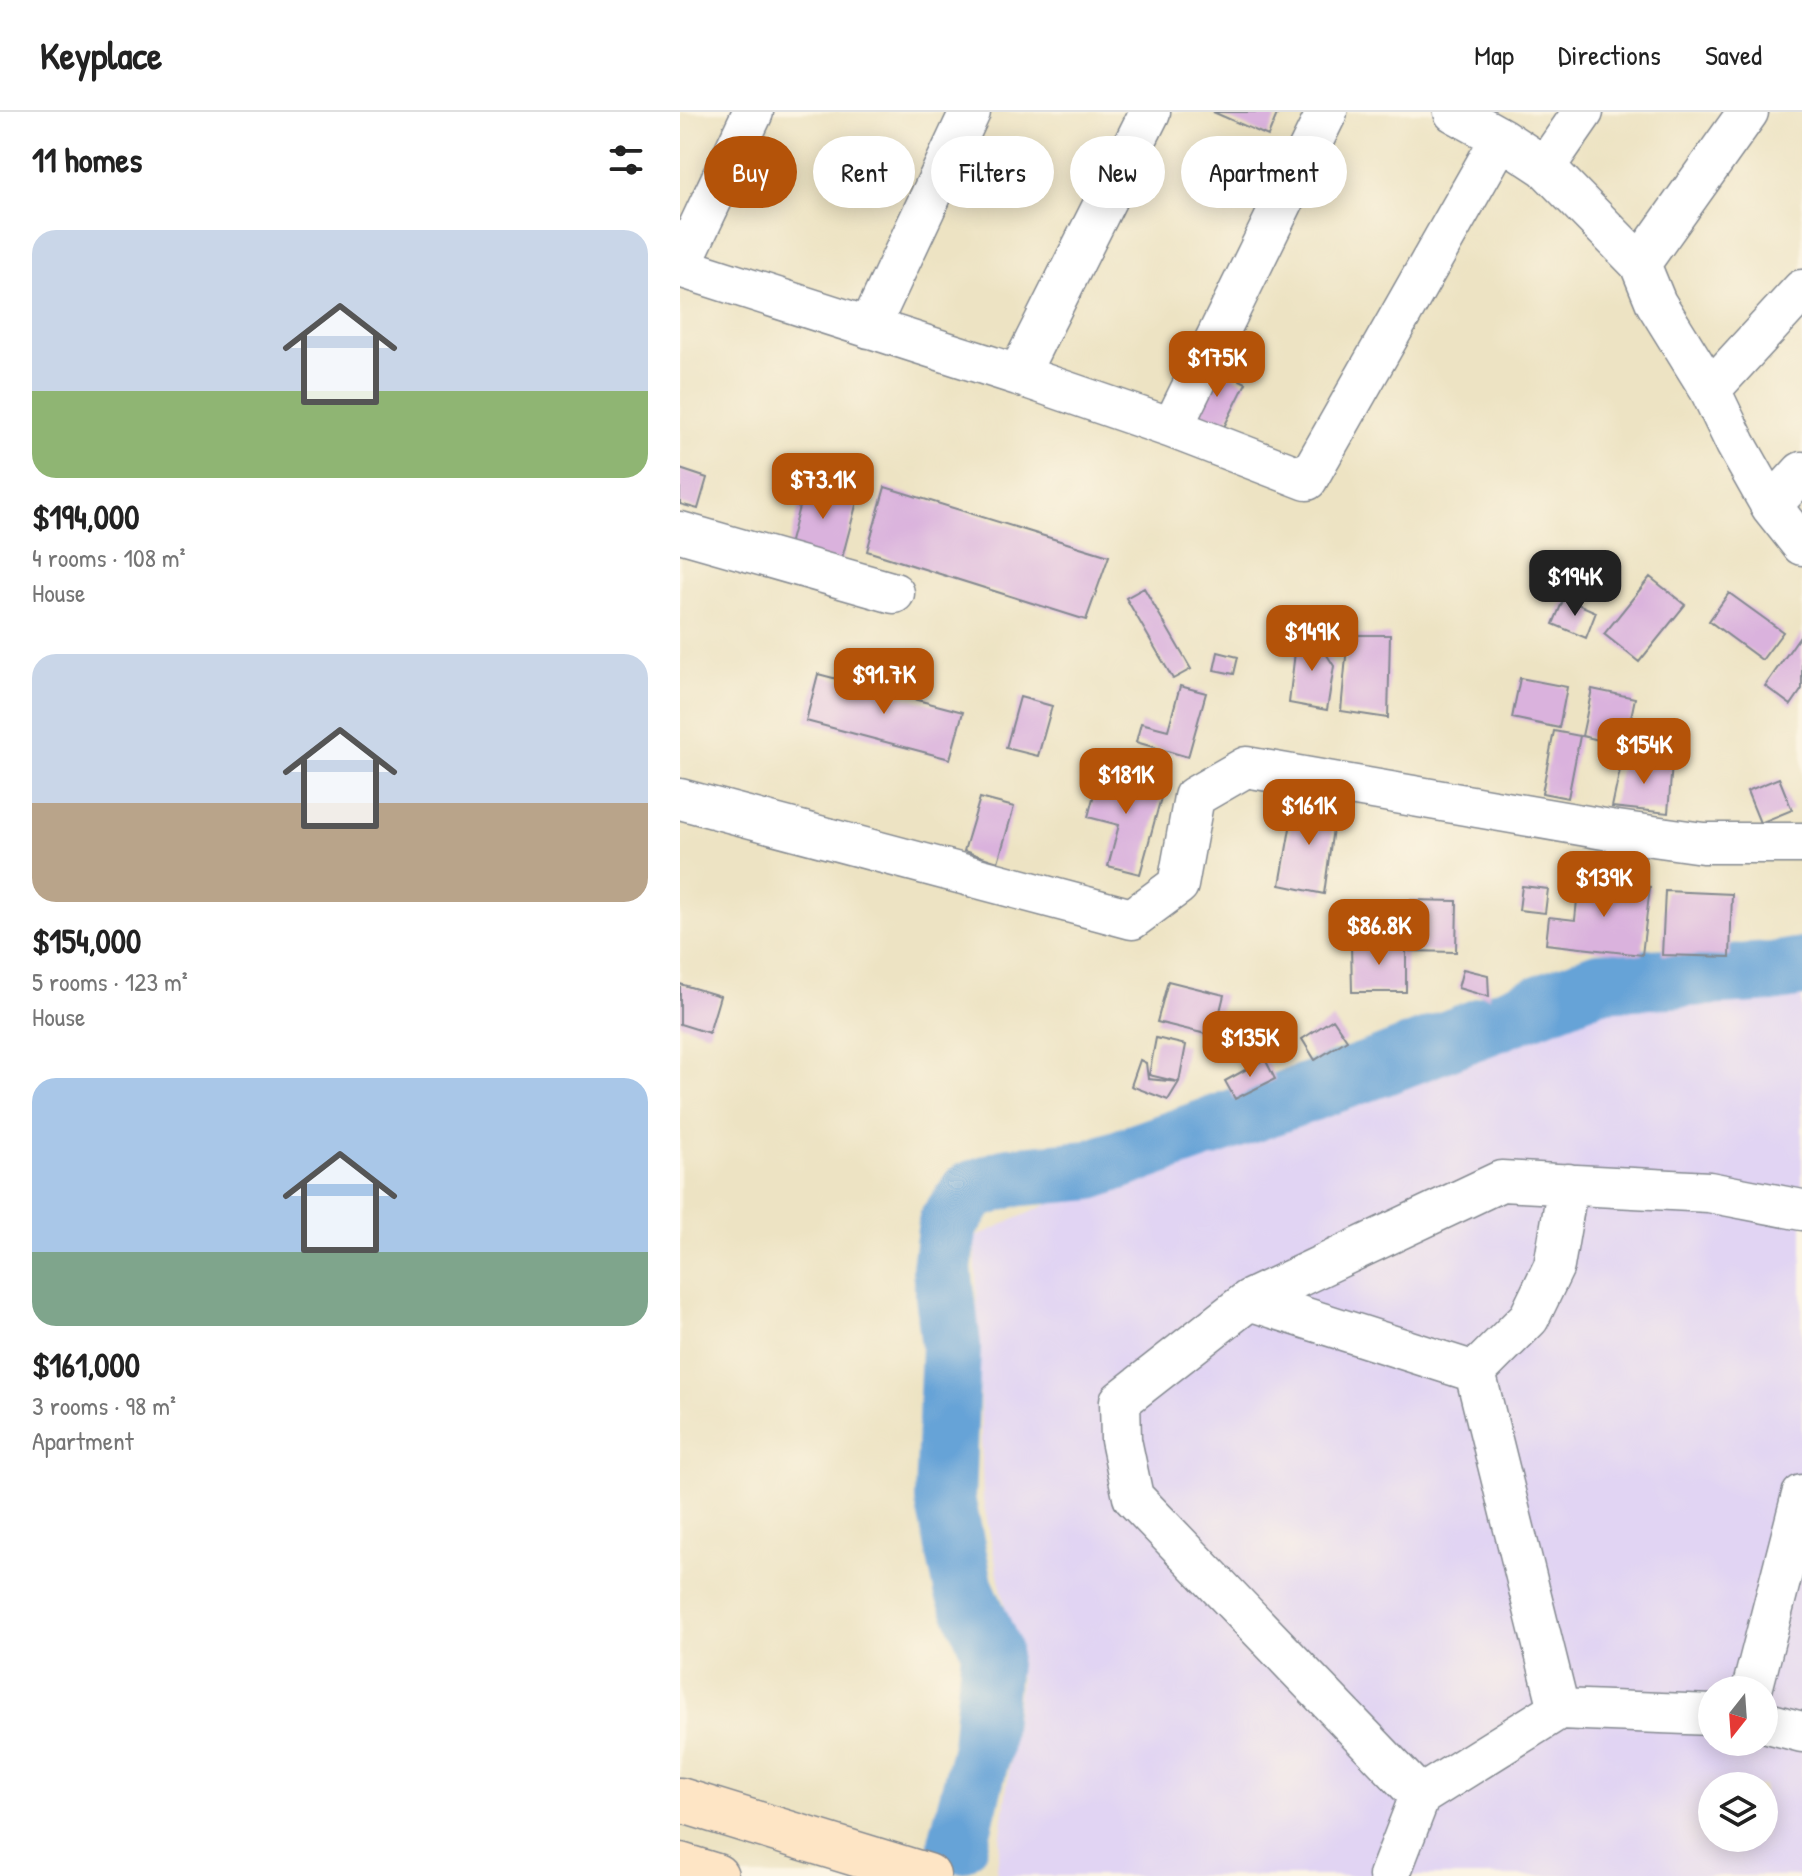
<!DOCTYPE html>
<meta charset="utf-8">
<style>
:root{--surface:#fff;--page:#f2f2f2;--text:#222;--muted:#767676;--line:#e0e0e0;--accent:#b45309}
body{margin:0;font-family:"Patrick Hand",sans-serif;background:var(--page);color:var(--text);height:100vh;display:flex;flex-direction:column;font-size:30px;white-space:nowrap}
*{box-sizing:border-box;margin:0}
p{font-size:26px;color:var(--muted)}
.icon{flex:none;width:44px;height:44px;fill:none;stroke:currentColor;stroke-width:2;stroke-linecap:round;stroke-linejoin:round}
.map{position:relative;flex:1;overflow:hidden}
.drawer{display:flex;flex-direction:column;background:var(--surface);width:680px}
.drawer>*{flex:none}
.hud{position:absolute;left:24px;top:24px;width:760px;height:72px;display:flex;gap:16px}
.needle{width:52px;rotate:197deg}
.buttons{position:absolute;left:1018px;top:1564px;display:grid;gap:16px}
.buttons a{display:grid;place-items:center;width:80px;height:80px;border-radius:50%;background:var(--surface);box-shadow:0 4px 20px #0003;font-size:40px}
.price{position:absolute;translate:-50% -68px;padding:0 18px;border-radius:16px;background:var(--accent);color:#fff;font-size:26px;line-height:52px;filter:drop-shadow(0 2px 4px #0008)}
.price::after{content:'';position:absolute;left:50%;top:48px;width:24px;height:18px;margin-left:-12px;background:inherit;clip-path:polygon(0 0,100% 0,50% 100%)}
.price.on{background:#222;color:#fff}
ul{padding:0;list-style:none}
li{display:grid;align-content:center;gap:16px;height:424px;padding:0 32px}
li span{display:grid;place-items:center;height:248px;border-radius:24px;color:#555}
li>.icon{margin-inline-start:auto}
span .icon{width:144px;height:144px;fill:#fffc;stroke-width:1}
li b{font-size:34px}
h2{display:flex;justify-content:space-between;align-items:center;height:96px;padding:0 32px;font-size:34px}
.pill{padding:0 28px;border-radius:36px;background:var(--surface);box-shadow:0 4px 20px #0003;font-size:28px;line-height:72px}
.pill.on{background:var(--accent);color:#fff}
header{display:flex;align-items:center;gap:48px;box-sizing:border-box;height:112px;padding:0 40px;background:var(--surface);border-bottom:2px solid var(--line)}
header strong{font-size:38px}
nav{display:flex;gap:44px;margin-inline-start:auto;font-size:28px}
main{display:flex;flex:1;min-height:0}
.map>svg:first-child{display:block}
.built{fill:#e1d4f3;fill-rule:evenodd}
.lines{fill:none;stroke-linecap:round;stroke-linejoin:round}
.river{stroke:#66a3d7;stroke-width:60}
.building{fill:#dab2dd}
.street-casing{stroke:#848990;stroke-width:43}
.secondary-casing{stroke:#848990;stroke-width:47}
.street{stroke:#fff;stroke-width:40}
.secondary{stroke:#fee5c5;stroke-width:44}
</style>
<header>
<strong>Keyplace</strong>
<nav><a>Map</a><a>Directions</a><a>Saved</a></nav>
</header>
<main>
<section class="drawer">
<h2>11 homes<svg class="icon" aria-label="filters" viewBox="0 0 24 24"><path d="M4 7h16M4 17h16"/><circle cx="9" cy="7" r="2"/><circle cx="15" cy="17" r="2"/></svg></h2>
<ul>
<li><span style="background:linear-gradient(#c9d6e8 65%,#8fb573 0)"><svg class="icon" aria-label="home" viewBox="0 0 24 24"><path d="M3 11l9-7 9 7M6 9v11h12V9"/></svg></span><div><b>$194,000</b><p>4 rooms · 108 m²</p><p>House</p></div></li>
<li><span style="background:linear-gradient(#c9d6e8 60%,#b9a48a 0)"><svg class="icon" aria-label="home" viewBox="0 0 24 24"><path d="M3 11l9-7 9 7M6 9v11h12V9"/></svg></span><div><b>$154,000</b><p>5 rooms · 123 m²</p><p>House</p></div></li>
<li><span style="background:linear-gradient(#a9c7e8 70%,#7fa58c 0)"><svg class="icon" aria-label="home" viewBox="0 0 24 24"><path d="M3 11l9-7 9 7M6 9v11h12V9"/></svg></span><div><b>$161,000</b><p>3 rooms · 98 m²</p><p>Apartment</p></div></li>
</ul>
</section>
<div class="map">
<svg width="1122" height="1764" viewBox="0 0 1122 1764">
<rect width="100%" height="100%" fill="#fcf5e5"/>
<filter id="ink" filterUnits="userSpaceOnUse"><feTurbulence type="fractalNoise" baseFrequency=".0125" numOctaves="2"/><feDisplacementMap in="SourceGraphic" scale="16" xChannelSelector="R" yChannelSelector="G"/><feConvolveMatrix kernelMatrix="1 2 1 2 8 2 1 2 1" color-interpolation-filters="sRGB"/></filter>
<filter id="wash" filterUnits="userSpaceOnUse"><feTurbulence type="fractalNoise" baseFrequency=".006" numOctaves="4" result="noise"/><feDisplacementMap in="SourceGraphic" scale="32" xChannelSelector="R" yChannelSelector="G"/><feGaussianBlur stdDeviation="1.8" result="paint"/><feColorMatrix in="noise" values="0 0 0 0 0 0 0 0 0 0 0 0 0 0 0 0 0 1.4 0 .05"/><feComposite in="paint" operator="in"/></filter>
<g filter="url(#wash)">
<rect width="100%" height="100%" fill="#ede3c3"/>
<!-- built -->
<path class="built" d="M 1122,838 L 1122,1764 L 316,1764 L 340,1568 L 303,1389 L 295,1125 L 887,860 ZM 1032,1578 L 1084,1578 L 1084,1630 L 1032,1630 ZM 1032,1674 L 1084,1674 L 1084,1726 L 1032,1726 Z"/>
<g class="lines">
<!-- river -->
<path class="river" d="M 278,1731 L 302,1636 L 311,1538 L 284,1477 L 265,1387 L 271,1234 L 262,1157 L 268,1111 L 291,1079 L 330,1065 L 410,1058 L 702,954 L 919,870 L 1092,860 L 1122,855"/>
</g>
<g id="blocks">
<!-- building -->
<path class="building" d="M 533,0 L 598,0 L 588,24 Z
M 533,254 L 566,271 L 542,319 L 508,303 Z
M 0,357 L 27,366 L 18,397 L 0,392 Z
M 126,368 L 179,382 L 161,450 L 108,437 Z
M 205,375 L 429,444 L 406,508 L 187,439 Z
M 970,465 L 1005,493 L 959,550 L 924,522 Z
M 464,476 L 511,557 L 493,567 L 446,486 Z
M 1049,481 L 1103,520 L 1082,548 L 1029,509 Z
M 884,486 L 916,500 L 906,526 L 873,512 Z
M 632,512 L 645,518 L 645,540 L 654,554 L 647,598 L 609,591 L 615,540 L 628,533 Z
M 1122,521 L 1122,577 L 1111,593 L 1085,574 Z
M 668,523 L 710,523 L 708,606 L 661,599 Z
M 538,540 L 558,545 L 554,562 L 534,558 Z
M 138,562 L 283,600 L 270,647 L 126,609 Z
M 840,566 L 887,575 L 879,616 L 832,606 Z
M 500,574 L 526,581 L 508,645 L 456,630 L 461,611 L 488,618 Z
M 912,577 L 955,586 L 945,634 L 902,624 Z
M 340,585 L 372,594 L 358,644 L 326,636 Z
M 874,619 L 900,624 L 888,686 L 862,681 Z
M 942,648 L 992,652 L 988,701 L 932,695 Z
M 422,652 L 456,662 L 453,674 L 482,682 L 460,762 L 428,754 L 439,713 L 408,705 Z
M 1099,666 L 1112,698 L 1080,711 L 1067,679 Z
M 300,686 L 334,695 L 318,750 L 284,739 Z
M 615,688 L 656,694 L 644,782 L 600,773 Z
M 899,768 L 970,775 L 962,843 L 866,832 L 869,805 L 895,808 Z
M 842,774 L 868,777 L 865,801 L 839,798 Z
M 985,779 L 1052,782 L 1050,845 L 982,843 Z
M 730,788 L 777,789 L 776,840 L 729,839 Z
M 671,831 L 726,831 L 726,880 L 672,880 Z
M 783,857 L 808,863 L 809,885 L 778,876 Z
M 488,869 L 544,883 L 534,924 L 477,910 Z
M 0,872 L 40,884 L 29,921 L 0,912 Z
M 653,907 L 667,928 L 635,948 L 622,927 Z
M 476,926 L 506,933 L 499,970 L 488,988 L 451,974 L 460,948 L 466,951 L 468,967 L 499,970 L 469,963 Z
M 585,947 L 595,967 L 555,987 L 545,969 Z"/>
</g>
</g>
<g filter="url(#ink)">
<use href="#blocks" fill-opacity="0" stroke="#848990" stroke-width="2"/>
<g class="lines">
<!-- street casing -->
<g class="street-casing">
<path id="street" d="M 774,0 L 821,26 L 865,55 L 960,152 L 976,191 L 1030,278 L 1056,332 L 1091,394 L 1122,433
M 865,55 L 903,0
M 960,152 L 1068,0
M 0,155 L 338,263 L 492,316 L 627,368 L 821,26
M 0,155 L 73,0
M 189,216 L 290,0
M 338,263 L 470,0
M 1030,278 L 1122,178
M 492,316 L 647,0
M 1091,394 L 1122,360
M 0,420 L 214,481
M 0,687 L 452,807 L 498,773 L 514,685 L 566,655 L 930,718 L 1023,731 L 1122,731
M 569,1188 L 795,1260
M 1072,1578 L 1122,1383
M 879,1597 L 795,1260 L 849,1206 L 874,1154 L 888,1072
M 1084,1610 L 1122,1620
M 740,1684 L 453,1385 L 441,1328 L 440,1289 L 569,1188 L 821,1069 L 1029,1080 L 1122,1098
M 709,1764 L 740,1684 L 879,1597 L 1032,1603"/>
</g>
<!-- secondary casing -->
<g class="secondary-casing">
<path id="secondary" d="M 0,1688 L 248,1764
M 0,1753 L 36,1764"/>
</g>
<!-- street -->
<use href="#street" class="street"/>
<!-- secondary -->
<use href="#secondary" class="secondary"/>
</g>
</g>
</svg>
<div class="buttons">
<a><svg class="needle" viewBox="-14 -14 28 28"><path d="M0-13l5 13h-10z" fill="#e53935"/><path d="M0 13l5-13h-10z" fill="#767676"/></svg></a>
<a><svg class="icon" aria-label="layers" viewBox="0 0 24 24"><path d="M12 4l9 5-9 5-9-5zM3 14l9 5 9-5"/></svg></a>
</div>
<b class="price" style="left:537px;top:287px">$175K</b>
<b class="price" style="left:143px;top:409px">$73.1K</b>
<b class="price on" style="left:895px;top:506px">$194K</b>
<b class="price" style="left:632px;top:561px">$149K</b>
<b class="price" style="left:204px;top:604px">$91.7K</b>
<b class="price" style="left:964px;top:674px">$154K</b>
<b class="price" style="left:446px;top:704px">$181K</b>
<b class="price" style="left:629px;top:735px">$161K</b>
<b class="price" style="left:924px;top:807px">$139K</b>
<b class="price" style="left:699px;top:855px">$86.8K</b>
<b class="price" style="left:570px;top:967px">$135K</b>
<div class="hud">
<a class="pill on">Buy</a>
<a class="pill">Rent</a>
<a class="pill">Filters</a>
<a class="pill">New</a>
<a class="pill">Apartment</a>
</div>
</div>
</main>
